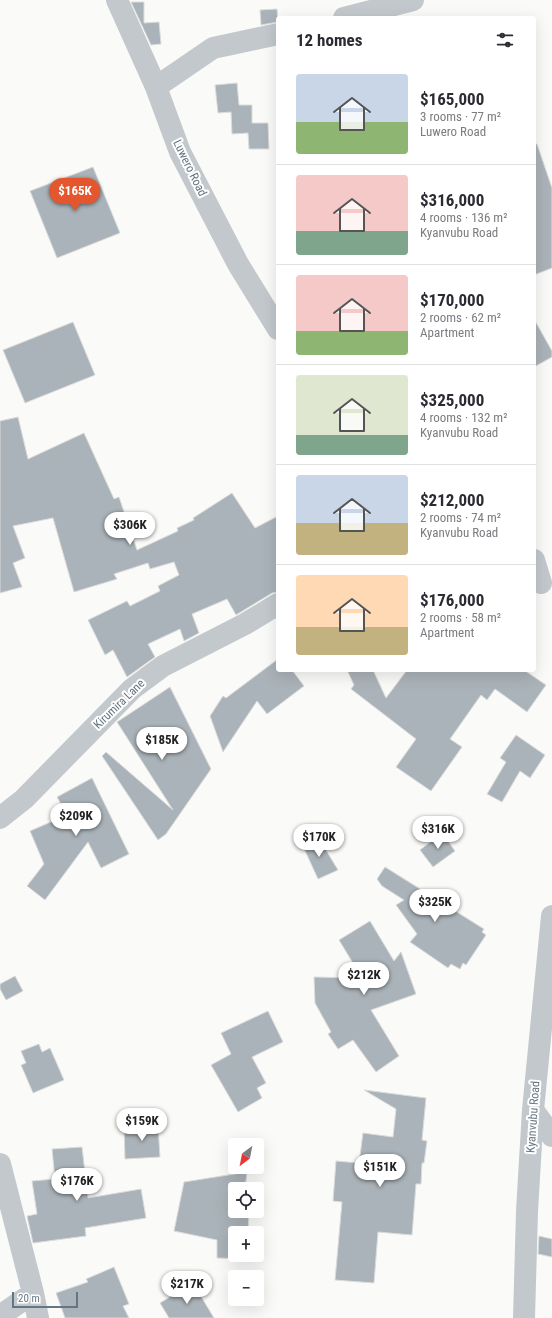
<!DOCTYPE html>
<meta charset="utf-8">
<style>
:root{--surface:#fff;--page:#f2f2f3;--text:#2b2b33;--muted:#7c7c81;--line:#e1e1e2;--accent:#e4572e}
body{margin:0;font-family:"Roboto Condensed",sans-serif;background:var(--page);color:var(--text);height:100vh;display:flex;flex-direction:column;font-size:15px;white-space:nowrap}
*{box-sizing:border-box;margin:0}
p{font-size:13px;color:var(--muted)}
.icon{flex:none;width:22px;height:22px;fill:none;stroke:currentColor;stroke-width:2;stroke-linecap:round;stroke-linejoin:round}
.map{position:relative;flex:1;overflow:hidden}
.details{position:absolute;left:276px;top:16px;width:260px;height:656px;display:flex;flex-direction:column;background:var(--surface);border-radius:4px;box-shadow:0 4px 16px #0002}
.details>*{flex:none}
.needle{width:26px;rotate:212deg}
.buttons{position:absolute;left:228px;top:1138px;display:grid;gap:8px}
.buttons a{display:grid;place-items:center;width:36px;height:36px;border-radius:4px;background:var(--surface);box-shadow:0 4px 16px #0002;font-size:20px}
.scale{position:absolute;left:12px;bottom:10px;width:66px;box-sizing:border-box;padding-left:4px;border:2px solid #657683;border-top:0;font-size:11px;line-height:14px;white-space:nowrap;color:#657683;-webkit-text-stroke:3px #fff;paint-order:stroke}
.price{position:absolute;translate:-50% -34px;padding:0 9px;border-radius:14px;background:#fff;color:#222;font-size:13px;line-height:26px;filter:drop-shadow(0 1px 2px #0008)}
.price::after{content:'';position:absolute;left:50%;top:24px;width:12px;height:9px;margin-left:-6px;background:inherit;clip-path:polygon(0 0,100% 0,50% 100%)}
.price.selected{background:var(--accent);color:#fff}
ul{padding:0;list-style:none}
li{display:flex;align-items:center;gap:12px;height:100px;padding:0 20px}
li+li{border-top:1px solid var(--line)}
li span{display:grid;place-items:center;flex:none;width:112px;height:80px;border-radius:4px;color:#555}
li>.icon{margin-inline-start:auto}
span .icon{width:48px;height:48px;fill:#fffc;stroke-width:1}
li b{font-size:17px}
h2{display:flex;justify-content:space-between;align-items:center;height:48px;padding:0 20px;font-size:17px}
.map>svg:first-child{display:block}
.building{fill:#aab3b9;stroke:#dcdcda}
.lines{fill:none;stroke-linecap:round;stroke-linejoin:round}
.minor{stroke:#c3c8cc;stroke-width:22}
.labels{text-anchor:middle;stroke-width:4;stroke-linejoin:round;paint-order:stroke}
.street-label{font-size:12px;fill:#657683;stroke:#fff}
</style>
<div class="map">
<svg width="552" height="1318" viewBox="0 0 552 1318">
<rect width="100%" height="100%" fill="#fafaf8"/>
<!-- building -->
<path class="building" d="M 131,2 L 144,2 L 144,23 L 159,22 L 161,44 L 151,45 Z
M 277,9 L 278,22 L 261,25 L 260,10 Z
M 237,83 L 239,105 L 252,105 L 252,123 L 268,123 L 269,149 L 249,149 L 248,133 L 232,134 L 231,112 L 218,113 L 215,85 Z
M 534,144 L 537,144 L 552,188 L 552,268 L 534,275 Z
M 93,167 L 120,233 L 57,258 L 30,191 Z
M 534,319 L 552,351 L 552,357 L 534,367 Z
M 73,322 L 95,375 L 25,403 L 3,350 Z
M 18,417 L 28,459 L 84,433 L 114,499 L 119,497 L 137,550 L 178,531 L 177,528 L 194,520 L 193,518 L 232,493 L 255,528 L 278,516 L 278,592 L 272,593 L 236,615 L 227,599 L 192,614 L 199,633 L 184,641 L 180,629 L 148,644 L 155,657 L 127,677 L 113,650 L 105,655 L 88,620 L 127,601 L 130,606 L 160,591 L 158,586 L 179,575 L 174,562 L 150,569 L 148,563 L 114,574 L 117,579 L 74,592 L 53,518 L 13,526 L 25,558 L 13,563 L 22,587 L 0,593 L 0,421 Z
M 278,659 L 278,670 L 292,670 L 304,686 L 267,714 L 257,701 L 223,752 L 210,716 L 223,696 L 226,698 Z
M 347,670 L 373,670 L 386,698 L 407,670 L 524,670 L 546,685 L 527,712 L 495,689 L 487,700 L 481,695 L 450,739 L 462,747 L 431,791 L 396,767 L 416,739 L 351,689 L 354,685 Z
M 170,687 L 211,769 L 166,834 L 158,840 L 102,756 L 106,752 L 173,810 L 117,722 Z
M 516,735 L 545,755 L 530,778 L 520,771 L 502,802 L 487,794 L 506,762 L 500,758 Z
M 92,778 L 129,854 L 101,868 L 88,842 L 45,900 L 27,886 L 44,864 L 30,831 L 67,815 L 57,797 Z
M 442,833 L 455,851 L 433,867 L 420,850 Z
M 318,837 L 338,870 L 318,879 L 302,844 Z
M 385,867 L 441,902 L 449,913 L 452,909 L 484,929 L 482,932 L 486,935 L 466,965 L 463,963 L 460,969 L 451,964 L 448,968 L 410,942 L 417,934 L 396,905 L 404,900 L 382,886 L 377,879 Z
M 370,921 L 394,961 L 401,952 L 416,994 L 371,1010 L 399,1056 L 376,1072 L 353,1040 L 338,1049 L 328,1034 L 331,1032 L 315,1003 L 314,977 L 362,978 L 339,940 Z
M 15,976 L 23,991 L 6,1000 L 0,989 L 0,984 Z
M 268,1011 L 283,1042 L 252,1057 L 266,1083 L 257,1088 L 262,1098 L 238,1112 L 211,1065 L 231,1054 L 221,1033 Z
M 39,1044 L 42,1052 L 50,1048 L 64,1080 L 33,1093 L 21,1065 L 26,1063 L 21,1051 Z
M 364,1090 L 426,1098 L 422,1140 L 427,1141 L 424,1163 L 422,1163 L 421,1184 L 416,1184 L 412,1235 L 378,1232 L 374,1283 L 335,1280 L 342,1202 L 333,1201 L 336,1161 L 359,1163 L 363,1133 L 393,1137 L 396,1109 Z
M 158,1126 L 160,1157 L 125,1159 L 124,1127 Z
M 82,1147 L 88,1198 L 141,1189 L 146,1218 L 85,1228 L 86,1236 L 33,1243 L 27,1216 L 37,1214 L 32,1181 L 55,1179 L 52,1149 Z
M 247,1172 L 245,1189 L 235,1189 L 235,1211 L 249,1211 L 248,1233 L 235,1233 L 235,1255 L 248,1255 L 247,1259 L 217,1258 L 217,1240 L 174,1231 L 184,1182 Z
M 539,1236 L 552,1239 L 552,1257 L 538,1254 Z
M 114,1267 L 129,1304 L 123,1306 L 129,1318 L 65,1318 L 56,1293 L 88,1282 L 86,1279 Z
M 193,1283 L 214,1318 L 169,1318 L 160,1303 Z"/>
<g class="lines">
<!-- minor -->
<path class="minor" d="M 117,0 L 156,87 L 180,152 L 238,264 L 278,329
M 344,18 L 413,0
M 156,87 L 213,48 L 278,34
M 534,560 L 541,583
M 0,818 L 24,799 L 132,689 L 163,666 L 245,624 L 278,604
M 533,1110 L 552,1136
M 0,1164 L 33,1293 L 38,1318
M 0,1316 L 33,1293
M 524,1318 L 527,1211 L 533,1110 L 552,916"/>
</g>
<g class="labels">
<!-- street labels -->
<g class="street-label">
<text transform="translate(190 168) rotate(64)" y="4">Luwero Road</text>
<text transform="translate(119 704) rotate(-44)" y="4">Kirumira Lane</text>
<text transform="translate(533 1117) rotate(-86)" y="4">Kyanvubu Road</text>
</g>
</g>
</svg>
<div class="buttons">
<a><svg class="needle" viewBox="-14 -14 28 28"><path d="M0-13l5 13h-10z" fill="#e53935"/><path d="M0 13l5-13h-10z" fill="#7c7c81"/></svg></a>
<a><svg class="icon" aria-label="locate" viewBox="0 0 24 24"><circle cx="12" cy="12" r="6"/><path d="M12 2v4M12 18v4M2 12h4M18 12h4"/></svg></a>
<a>+</a>
<a>−</a>
</div>
<div class="scale">20 m</div>
<b class="price selected" style="left:75px;top:212px">$165K</b>
<b class="price" style="left:130px;top:546px">$306K</b>
<b class="price" style="left:162px;top:761px">$185K</b>
<b class="price" style="left:76px;top:837px">$209K</b>
<b class="price" style="left:438px;top:850px">$316K</b>
<b class="price" style="left:319px;top:858px">$170K</b>
<b class="price" style="left:435px;top:923px">$325K</b>
<b class="price" style="left:364px;top:996px">$212K</b>
<b class="price" style="left:142px;top:1142px">$159K</b>
<b class="price" style="left:380px;top:1188px">$151K</b>
<b class="price" style="left:77px;top:1202px">$176K</b>
<b class="price" style="left:187px;top:1305px">$217K</b>
<section class="details">
<h2>12 homes<svg class="icon" aria-label="filters" viewBox="0 0 24 24"><path d="M4 7h16M4 17h16"/><circle cx="9" cy="7" r="2"/><circle cx="15" cy="17" r="2"/></svg></h2>
<ul>
<li><span style="background:linear-gradient(#c9d6e8 60%,#8fb573 0)"><svg class="icon" aria-label="home" viewBox="0 0 24 24"><path d="M3 11l9-7 9 7M6 9v11h12V9"/></svg></span><div><b>$165,000</b><p>3 rooms · 77 m²</p><p>Luwero Road</p></div></li>
<li><span style="background:linear-gradient(#f6c9c9 70%,#7fa58c 0)"><svg class="icon" aria-label="home" viewBox="0 0 24 24"><path d="M3 11l9-7 9 7M6 9v11h12V9"/></svg></span><div><b>$316,000</b><p>4 rooms · 136 m²</p><p>Kyanvubu Road</p></div></li>
<li><span style="background:linear-gradient(#f6c9c9 70%,#8fb573 0)"><svg class="icon" aria-label="home" viewBox="0 0 24 24"><path d="M3 11l9-7 9 7M6 9v11h12V9"/></svg></span><div><b>$170,000</b><p>2 rooms · 62 m²</p><p>Apartment</p></div></li>
<li><span style="background:linear-gradient(#dfe7d0 75%,#7fa58c 0)"><svg class="icon" aria-label="home" viewBox="0 0 24 24"><path d="M3 11l9-7 9 7M6 9v11h12V9"/></svg></span><div><b>$325,000</b><p>4 rooms · 132 m²</p><p>Kyanvubu Road</p></div></li>
<li><span style="background:linear-gradient(#c9d6e8 60%,#c2b280 0)"><svg class="icon" aria-label="home" viewBox="0 0 24 24"><path d="M3 11l9-7 9 7M6 9v11h12V9"/></svg></span><div><b>$212,000</b><p>2 rooms · 74 m²</p><p>Kyanvubu Road</p></div></li>
<li><span style="background:linear-gradient(#ffd9b3 65%,#c2b280 0)"><svg class="icon" aria-label="home" viewBox="0 0 24 24"><path d="M3 11l9-7 9 7M6 9v11h12V9"/></svg></span><div><b>$176,000</b><p>2 rooms · 58 m²</p><p>Apartment</p></div></li>
</ul>
</section>
</div>
